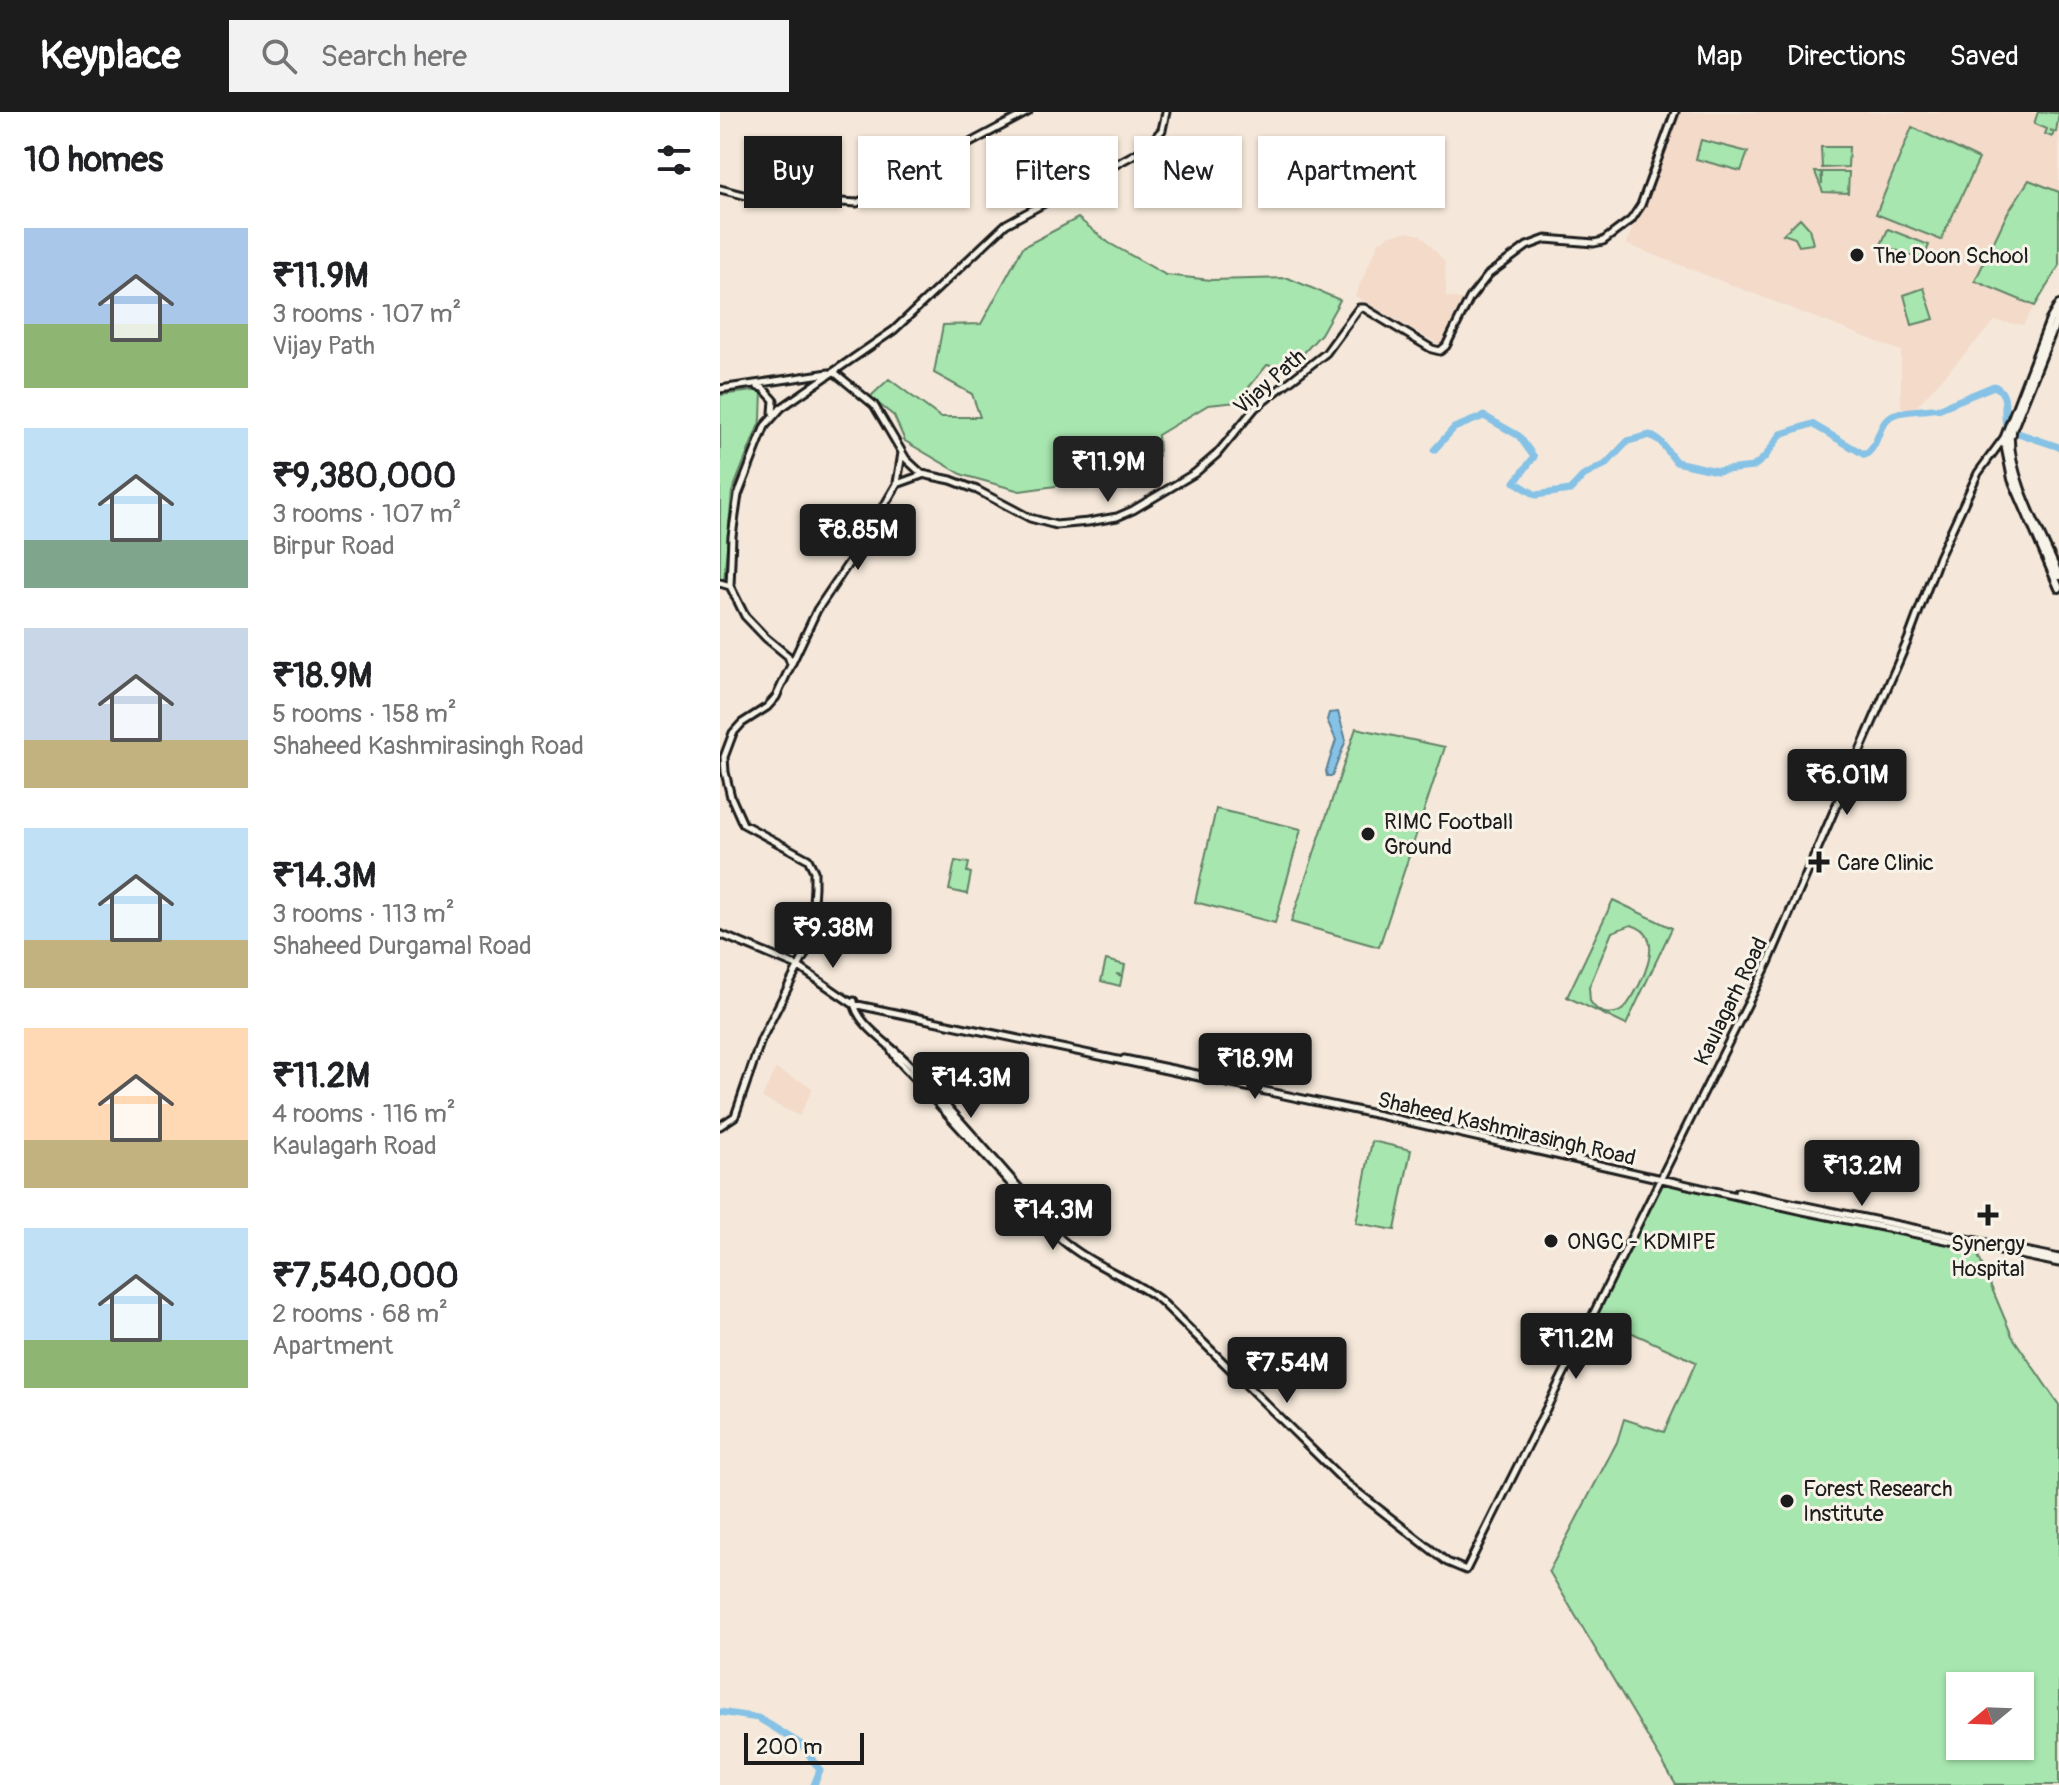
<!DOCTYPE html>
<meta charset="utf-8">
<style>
:root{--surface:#fff;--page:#f2f2f2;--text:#202124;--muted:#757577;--accent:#1c1c1c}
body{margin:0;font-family:Pangolin,sans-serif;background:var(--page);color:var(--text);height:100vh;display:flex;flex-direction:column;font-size:30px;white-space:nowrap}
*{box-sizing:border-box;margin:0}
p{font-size:26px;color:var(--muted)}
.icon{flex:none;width:44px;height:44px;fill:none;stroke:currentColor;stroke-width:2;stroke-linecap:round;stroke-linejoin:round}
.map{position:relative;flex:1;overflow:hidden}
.side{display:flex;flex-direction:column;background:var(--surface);width:720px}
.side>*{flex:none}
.banner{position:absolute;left:24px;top:24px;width:760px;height:72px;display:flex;gap:16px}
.needle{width:52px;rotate:251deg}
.fabs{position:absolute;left:1226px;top:1560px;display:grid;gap:16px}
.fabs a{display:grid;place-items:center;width:88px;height:88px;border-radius:0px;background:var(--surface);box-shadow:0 2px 6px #0004;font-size:40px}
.scale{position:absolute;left:24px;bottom:20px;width:120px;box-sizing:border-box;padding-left:8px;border:4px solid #1c1c1c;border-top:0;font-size:22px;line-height:28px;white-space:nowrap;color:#1c1c1c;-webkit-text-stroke:6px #f7f3e8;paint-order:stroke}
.price{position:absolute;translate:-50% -68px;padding:0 18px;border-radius:8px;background:var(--accent);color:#fff;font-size:26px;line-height:52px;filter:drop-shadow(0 2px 4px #0008)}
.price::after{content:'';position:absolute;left:50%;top:48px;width:24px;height:18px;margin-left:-12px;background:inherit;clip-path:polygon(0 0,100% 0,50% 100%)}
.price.on{background:#222;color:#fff}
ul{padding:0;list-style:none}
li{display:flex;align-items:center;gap:24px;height:200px;padding:0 24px}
li span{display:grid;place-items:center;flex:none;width:224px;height:160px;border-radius:0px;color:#555}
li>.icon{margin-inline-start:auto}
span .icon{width:96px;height:96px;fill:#fffc;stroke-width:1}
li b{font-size:34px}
h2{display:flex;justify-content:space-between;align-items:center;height:96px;padding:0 24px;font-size:34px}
.chip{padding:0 28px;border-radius:0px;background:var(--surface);box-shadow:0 2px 6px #0004;font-size:28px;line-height:72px}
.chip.on{background:var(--accent);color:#fff}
header{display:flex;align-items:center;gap:48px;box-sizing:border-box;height:112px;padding:0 40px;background:var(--accent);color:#fff}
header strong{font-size:38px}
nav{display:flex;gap:44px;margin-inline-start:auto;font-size:28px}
.search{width:560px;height:72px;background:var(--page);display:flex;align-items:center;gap:20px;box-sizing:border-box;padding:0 28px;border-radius:0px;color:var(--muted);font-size:30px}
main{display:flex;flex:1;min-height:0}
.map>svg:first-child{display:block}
.built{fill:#f3dac9}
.green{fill:#a7e7af;stroke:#628266;stroke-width:2;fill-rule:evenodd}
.water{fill:#86c2e6;stroke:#5c8095;stroke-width:2}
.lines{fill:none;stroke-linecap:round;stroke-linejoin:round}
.river{stroke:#86c2e6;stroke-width:7}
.tertiary-casing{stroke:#1c1c1c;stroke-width:11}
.secondary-casing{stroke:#1c1c1c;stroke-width:12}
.primary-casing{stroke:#1c1c1c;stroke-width:14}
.tertiary{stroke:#f7f3e8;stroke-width:5}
.secondary{stroke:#f7f3e8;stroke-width:6}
.primary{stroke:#f7f3e8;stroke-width:8}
.poi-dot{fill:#1c1c1c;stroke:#f7f3e8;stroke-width:3}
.labels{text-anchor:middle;stroke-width:6;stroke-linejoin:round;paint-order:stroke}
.poi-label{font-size:22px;fill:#1c1c1c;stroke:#f7f3e8;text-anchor:start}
.street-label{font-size:22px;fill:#1c1c1c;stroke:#f7f3e8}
</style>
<header>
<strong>Keyplace</strong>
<div class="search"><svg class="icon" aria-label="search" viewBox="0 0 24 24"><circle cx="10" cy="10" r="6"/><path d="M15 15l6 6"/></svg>Search here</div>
<nav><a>Map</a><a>Directions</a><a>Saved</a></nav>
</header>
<main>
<section class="side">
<h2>10 homes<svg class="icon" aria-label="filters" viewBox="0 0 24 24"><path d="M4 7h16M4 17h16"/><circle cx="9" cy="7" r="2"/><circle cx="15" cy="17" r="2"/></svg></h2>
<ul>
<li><span style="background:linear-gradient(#a9c7e8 60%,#8fb573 0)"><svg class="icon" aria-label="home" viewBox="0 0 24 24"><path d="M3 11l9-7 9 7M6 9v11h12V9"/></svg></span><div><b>₹11.9M</b><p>3 rooms · 107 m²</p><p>Vijay Path</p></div></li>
<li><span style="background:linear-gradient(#bfe0f5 70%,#7fa58c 0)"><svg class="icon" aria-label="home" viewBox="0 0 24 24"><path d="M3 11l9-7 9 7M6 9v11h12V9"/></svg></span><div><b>₹9,380,000</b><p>3 rooms · 107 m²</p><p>Birpur Road</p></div></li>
<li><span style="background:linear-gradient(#c9d6e8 70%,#c2b280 0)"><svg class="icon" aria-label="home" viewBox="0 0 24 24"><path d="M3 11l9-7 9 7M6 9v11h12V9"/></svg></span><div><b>₹18.9M</b><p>5 rooms · 158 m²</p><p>Shaheed Kashmirasingh Road</p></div></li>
<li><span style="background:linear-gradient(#bfe0f5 70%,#c2b280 0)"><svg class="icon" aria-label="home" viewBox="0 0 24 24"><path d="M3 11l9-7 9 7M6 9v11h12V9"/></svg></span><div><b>₹14.3M</b><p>3 rooms · 113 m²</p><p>Shaheed Durgamal Road</p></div></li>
<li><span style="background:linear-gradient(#ffd9b3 70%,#c2b280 0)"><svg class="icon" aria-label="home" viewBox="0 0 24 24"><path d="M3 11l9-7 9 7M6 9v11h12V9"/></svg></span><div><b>₹11.2M</b><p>4 rooms · 116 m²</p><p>Kaulagarh Road</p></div></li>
<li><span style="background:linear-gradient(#bfe0f5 70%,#8fb573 0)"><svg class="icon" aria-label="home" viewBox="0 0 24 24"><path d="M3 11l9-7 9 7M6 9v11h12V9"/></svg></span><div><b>₹7,540,000</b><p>2 rooms · 68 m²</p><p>Apartment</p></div></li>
</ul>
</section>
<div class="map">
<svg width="1339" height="1673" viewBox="0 0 1339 1673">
<rect width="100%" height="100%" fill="#f5e8da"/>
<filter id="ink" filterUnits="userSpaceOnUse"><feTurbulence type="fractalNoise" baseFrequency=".0125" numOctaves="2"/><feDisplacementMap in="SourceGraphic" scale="16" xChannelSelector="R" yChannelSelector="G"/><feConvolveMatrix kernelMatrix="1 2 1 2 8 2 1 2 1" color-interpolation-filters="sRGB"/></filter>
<g filter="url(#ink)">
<!-- built -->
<path class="built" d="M 959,0 L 1339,0 L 1339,154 L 1303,213 L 1275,209 L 1193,298 L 1181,295 L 1181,239 L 906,132 Z
M 686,120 L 701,123 L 725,150 L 726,185 L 743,187 L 720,233 L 635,184 L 659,130 L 670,123 Z
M 55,957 L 85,971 L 93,977 L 79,1004 L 42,986 Z"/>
<!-- green -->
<path class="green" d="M 1318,0 L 1339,1 L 1336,20 L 1330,18 L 1334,20 L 1332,25 L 1325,22 L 1327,17 L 1314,12 Z
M 1192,15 L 1259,47 L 1221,128 L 1156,102 Z
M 981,28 L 1028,40 L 1021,59 L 976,47 Z
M 1101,35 L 1129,35 L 1128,55 L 1102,56 Z
M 1095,60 L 1101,60 L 1102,72 L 1102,60 L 1129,60 L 1128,81 L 1103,80 Z
M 1309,68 L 1339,80 L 1339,154 L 1315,194 L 1255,169 L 1287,102 Z
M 358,106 L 389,131 L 446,163 L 491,168 L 568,166 L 620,188 L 601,222 L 572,254 L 547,253 L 517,290 L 488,293 L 438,323 L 439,344 L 418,357 L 350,372 L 300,379 L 243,363 L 185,329 L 174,304 L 150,285 L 169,267 L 220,305 L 260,305 L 252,282 L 214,261 L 223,213 L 261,212 L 303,135 Z
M 1080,106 L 1089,116 L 1093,132 L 1079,134 L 1075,126 L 1063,122 Z
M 1168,117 L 1209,133 L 1203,148 L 1161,133 Z
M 1204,176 L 1214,207 L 1192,213 L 1184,183 Z
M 42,278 L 41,307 L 12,380 L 4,468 L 0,467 L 0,283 Z
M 636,616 L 725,635 L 659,835 L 571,810 Z
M 496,697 L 581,717 L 555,811 L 475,790 Z
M 235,749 L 249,751 L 247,760 L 251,761 L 247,782 L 229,778 Z
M 893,788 L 952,816 L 906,913 L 847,885 ZM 911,813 C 950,823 920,875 905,896 C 893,905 878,903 870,889 L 869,875 L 892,820 Z
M 386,848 L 405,853 L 403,863 L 396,862 L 402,864 L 400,874 L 381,869 Z
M 652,1029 L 691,1038 L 675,1118 L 636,1111 Z
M 941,1067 L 1082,1102 L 1254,1134 L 1292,1224 L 1339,1293 L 1339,1673 L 956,1673 L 829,1459 L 897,1330 L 904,1307 L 944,1320 L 976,1250 L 873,1203 ZM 1240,1574 L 1300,1574 L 1300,1634 L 1240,1634 Z"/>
<!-- water -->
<path class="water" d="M 618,600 L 626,628 L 612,664 L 607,664 L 606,659 L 616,628 L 607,608 L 609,601 Z"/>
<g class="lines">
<!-- river -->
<path class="river" d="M 1218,297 L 1274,274 C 1291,282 1282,299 1286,313
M 1295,320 L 1339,335
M 714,338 L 734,316 L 764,304 L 799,324 L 814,345 L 795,370 L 816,383 L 850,378 L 863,364 L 886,352 L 908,329 L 930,323 L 940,329 L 956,350 L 997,359 L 1033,355 L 1045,345 L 1061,322 L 1092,312 L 1145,343 C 1159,335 1157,313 1171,304 C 1181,298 1200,299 1212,297
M 0,1600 L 38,1606 L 50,1613 L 82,1633 L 100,1658 L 94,1673"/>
<!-- tertiary casing -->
<g class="tertiary-casing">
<path id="tertiary" d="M 0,77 L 27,84 L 137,91 L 308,0
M 114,260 L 154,293 L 186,347 L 202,362 L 231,368 L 257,378 L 310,406 L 336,413 L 368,410 L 397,405 L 413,398 L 475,361 L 497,342 L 535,296 L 606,241 L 639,196 L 644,196 L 712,237 L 720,239 L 726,234 L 750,186 L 769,162 L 807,134 L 826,127 L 874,131 L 883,129 L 911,108 L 921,93 L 955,0
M 38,275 L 43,276 L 54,288 L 53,301
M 0,277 L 109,261
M 177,371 L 182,341
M 0,471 L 10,474
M 71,552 L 68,544 L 46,526 L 25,504 L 10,474 L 12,424 L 18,383 L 45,314 L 61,296 L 174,218 L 286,112 L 426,36 L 442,18 L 446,0
M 0,822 L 79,855 L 133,892 L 659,1003 L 1083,1099 L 1339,1151
M 134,889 C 135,912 174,935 189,952 C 226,993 263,1034 299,1076 C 315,1093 324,1113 342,1128 C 372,1154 410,1165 441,1189 L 626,1371 L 727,1450 L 746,1458 L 1048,851 L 1188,528 L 1219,445 L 1258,361 L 1283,327
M 170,936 L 177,947 L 315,1098
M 404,947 L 496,966
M 0,1014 L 15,1004 L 41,928 L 86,840 L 91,824 L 94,775 L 94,759 L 88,747 L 23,712 L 11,685 L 5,660 L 4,645 L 13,621 L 22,611 L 47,595 L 56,585 L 97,498 L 145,427 L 177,372 L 202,363
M 1018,1080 L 1339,1146"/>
</g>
<!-- secondary casing -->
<g class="secondary-casing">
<path id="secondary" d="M 1339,193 L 1330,208 L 1284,327 L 1292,367 L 1339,476
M 1290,321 C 1287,363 1322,424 1339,464
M 1291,321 L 1339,202"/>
</g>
<!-- primary casing -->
<g class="primary-casing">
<path id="primary" d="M 1290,321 L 1291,321"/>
</g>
<!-- tertiary -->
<use href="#tertiary" class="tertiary"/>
<!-- secondary -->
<use href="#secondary" class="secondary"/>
<!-- primary -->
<use href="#primary" class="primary"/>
</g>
</g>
<!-- markers -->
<g class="poi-dot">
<circle cx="1137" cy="143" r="8"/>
<circle cx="648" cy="722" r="8"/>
<path d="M1095 738h8v8h8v8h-8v8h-8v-8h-8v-8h8z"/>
<path d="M1264 1091h8v8h8v8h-8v8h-8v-8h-8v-8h8z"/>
<circle cx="831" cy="1129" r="8"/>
<circle cx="1067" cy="1389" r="8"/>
</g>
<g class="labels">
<!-- poi labels -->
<g class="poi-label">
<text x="1153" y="151">The Doon School</text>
<text x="664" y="717">RIMC Football<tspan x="664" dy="25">Ground</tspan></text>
<text x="1117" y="758">Care Clinic</text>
<text x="847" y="1137">ONGC - KDMIPE</text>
<text x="1268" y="1139" text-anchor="middle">Synergy<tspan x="1268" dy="25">Hospital</tspan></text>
<text x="1083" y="1384">Forest Research<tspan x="1083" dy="25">Institute</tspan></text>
</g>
<!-- street labels -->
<g class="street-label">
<text transform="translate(549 269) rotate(-41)" y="8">Vijay Path</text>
<text transform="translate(1010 889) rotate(-64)" y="8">Kaulagarh Road</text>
<text transform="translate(787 1016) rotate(13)" y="8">Shaheed Kashmirasingh Road</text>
</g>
</g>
</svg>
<div class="fabs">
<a><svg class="needle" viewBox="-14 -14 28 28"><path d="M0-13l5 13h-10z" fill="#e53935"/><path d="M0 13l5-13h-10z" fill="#757577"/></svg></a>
</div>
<div class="scale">200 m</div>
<b class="price on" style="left:388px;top:392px">₹11.9M</b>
<b class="price" style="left:138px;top:460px">₹8.85M</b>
<b class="price" style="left:1127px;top:705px">₹6.01M</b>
<b class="price" style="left:113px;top:858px">₹9.38M</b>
<b class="price" style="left:535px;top:989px">₹18.9M</b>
<b class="price" style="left:251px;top:1008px">₹14.3M</b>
<b class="price" style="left:1142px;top:1096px">₹13.2M</b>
<b class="price" style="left:333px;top:1140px">₹14.3M</b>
<b class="price" style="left:856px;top:1269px">₹11.2M</b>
<b class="price" style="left:567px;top:1293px">₹7.54M</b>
<div class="banner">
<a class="chip on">Buy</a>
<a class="chip">Rent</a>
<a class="chip">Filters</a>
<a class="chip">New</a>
<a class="chip">Apartment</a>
</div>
</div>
</main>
